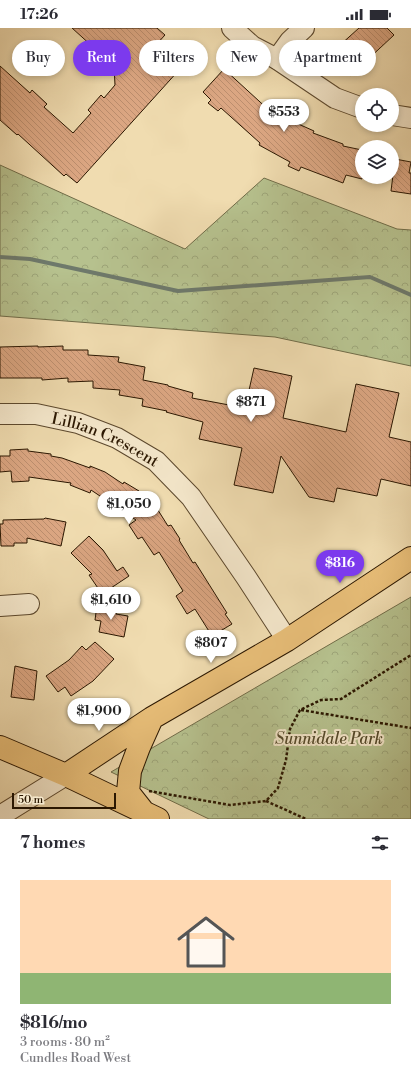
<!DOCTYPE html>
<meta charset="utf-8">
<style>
:root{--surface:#fff;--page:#f7f7f7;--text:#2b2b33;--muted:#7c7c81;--line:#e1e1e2;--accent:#7c3aed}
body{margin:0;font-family:"Libre Bodoni",serif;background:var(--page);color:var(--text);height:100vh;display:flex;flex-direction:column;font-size:15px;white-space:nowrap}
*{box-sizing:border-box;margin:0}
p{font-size:13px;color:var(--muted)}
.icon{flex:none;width:22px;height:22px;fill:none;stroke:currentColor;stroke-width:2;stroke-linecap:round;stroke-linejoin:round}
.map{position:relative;height:791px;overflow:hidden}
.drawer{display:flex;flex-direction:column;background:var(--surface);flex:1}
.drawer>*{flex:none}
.hud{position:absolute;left:12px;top:12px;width:387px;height:36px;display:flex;gap:8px}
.buttons{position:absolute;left:355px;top:60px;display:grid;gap:8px}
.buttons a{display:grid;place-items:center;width:44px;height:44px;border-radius:50%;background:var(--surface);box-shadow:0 2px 6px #0003;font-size:20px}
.scale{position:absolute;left:12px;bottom:10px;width:104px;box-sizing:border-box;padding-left:4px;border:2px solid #2b1701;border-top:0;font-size:11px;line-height:14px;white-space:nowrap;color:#2b1701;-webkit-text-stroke:3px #f5e8cc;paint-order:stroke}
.price{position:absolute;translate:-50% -34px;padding:0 9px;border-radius:14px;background:#fff;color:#222;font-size:13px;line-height:26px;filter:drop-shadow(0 1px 2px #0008)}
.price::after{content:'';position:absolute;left:50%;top:24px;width:12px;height:9px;margin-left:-6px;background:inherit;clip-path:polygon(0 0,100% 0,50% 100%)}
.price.selected{background:var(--accent);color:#fff}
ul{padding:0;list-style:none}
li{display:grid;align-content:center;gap:8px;height:212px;padding:0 20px}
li+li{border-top:1px solid var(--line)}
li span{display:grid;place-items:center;height:124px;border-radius:0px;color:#555}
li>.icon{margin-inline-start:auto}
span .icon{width:72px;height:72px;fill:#fffc;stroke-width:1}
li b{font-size:17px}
h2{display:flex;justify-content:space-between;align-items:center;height:48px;padding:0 20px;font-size:17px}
.tag{padding:0 14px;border-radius:18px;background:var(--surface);box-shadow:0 2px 6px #0003;font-size:14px;line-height:36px}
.tag.selected{background:var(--accent);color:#fff}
.status{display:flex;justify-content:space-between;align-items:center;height:28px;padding:0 20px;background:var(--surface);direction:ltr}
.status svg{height:11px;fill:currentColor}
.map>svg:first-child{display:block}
.forest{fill:url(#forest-crowns);stroke:#706c48}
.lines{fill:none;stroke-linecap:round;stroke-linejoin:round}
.stream{stroke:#6e796b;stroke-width:4}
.building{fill:url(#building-back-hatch);stroke:#2b1701}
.minor-casing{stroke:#5c482d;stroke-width:22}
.major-casing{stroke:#2b1701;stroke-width:24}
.path{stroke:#2b1701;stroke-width:2.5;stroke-dasharray:3 2;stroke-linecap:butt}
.minor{stroke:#f5e8cc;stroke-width:20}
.major{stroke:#e8be78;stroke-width:22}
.labels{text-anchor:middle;stroke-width:4;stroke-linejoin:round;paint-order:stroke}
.street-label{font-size:16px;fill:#2b1701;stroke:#f5e8cc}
.park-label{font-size:16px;font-style:italic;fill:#554a2b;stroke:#f5e8cc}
</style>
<div class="status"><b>17:26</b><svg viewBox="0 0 49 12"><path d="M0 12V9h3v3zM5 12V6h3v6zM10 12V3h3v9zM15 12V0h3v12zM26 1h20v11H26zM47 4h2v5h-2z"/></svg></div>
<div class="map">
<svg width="411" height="791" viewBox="0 0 411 791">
<defs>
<pattern id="forest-crowns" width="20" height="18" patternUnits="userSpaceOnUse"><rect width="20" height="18" fill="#b6c18e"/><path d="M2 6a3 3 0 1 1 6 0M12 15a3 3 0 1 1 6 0" fill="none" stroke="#9da579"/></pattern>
<pattern id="building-back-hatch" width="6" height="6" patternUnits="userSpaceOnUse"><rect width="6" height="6" fill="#dba682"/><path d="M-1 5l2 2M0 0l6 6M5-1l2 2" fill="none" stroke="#bc8e6e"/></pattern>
</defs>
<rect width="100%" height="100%" fill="#f0dcb0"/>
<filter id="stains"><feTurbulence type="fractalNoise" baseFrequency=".005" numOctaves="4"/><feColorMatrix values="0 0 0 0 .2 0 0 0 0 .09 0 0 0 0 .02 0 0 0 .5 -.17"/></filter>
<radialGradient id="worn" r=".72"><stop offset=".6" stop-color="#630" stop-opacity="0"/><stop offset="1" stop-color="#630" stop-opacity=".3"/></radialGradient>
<!-- forest -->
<path class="forest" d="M 0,137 L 185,221 L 264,150 L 397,201 L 411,202 L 411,338 L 275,309 L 0,288 Z
M 411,569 L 411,791 L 209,791 L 111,744 Z"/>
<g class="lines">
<!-- stream -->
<path class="stream" d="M 0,229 L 30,231 L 178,263 L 370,249 L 411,267"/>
</g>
<!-- building -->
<path class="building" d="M 72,0 L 157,0 L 165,7 L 154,19 L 179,42 L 77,155 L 66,146 L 64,148 L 18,106 L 17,107 L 0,92 L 0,38 L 30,65 L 32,62 L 47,76 L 44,79 L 73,105 L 91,85 L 88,82 L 101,67 L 104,70 L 115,57 L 114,38 Z
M 359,0 L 387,0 L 394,7 L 350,48 L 335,32 L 344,23 L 339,18 Z
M 224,41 L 271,84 L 274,80 L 287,88 L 285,90 L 314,103 L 313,105 L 343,116 L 343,118 L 362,122 L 362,151 L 346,147 L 343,155 L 301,139 L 299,143 L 288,138 L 290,134 L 259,117 L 260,115 L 221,80 L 218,83 L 208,75 L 211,72 L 203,64 Z
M 395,131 L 411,134 L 409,145 L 411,145 L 411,166 L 391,163 Z
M 38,318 L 38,319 L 63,318 L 63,322 L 88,322 L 88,327 L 119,329 L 118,334 L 145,339 L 143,352 L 168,357 L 168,358 L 193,365 L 192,370 L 245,380 L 254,340 L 292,348 L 283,390 L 346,404 L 356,356 L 399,365 L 389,409 L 411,414 L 411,458 L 381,451 L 377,468 L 337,460 L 334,474 L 309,469 L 281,428 L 273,465 L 234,457 L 242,420 L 199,411 L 203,394 L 166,384 L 167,383 L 142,378 L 143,371 L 119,367 L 120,362 L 93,360 L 93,353 L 68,354 L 68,350 L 42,352 L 42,350 L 0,350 L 0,319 Z
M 28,421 L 28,423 L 51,426 L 51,428 L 62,430 L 90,440 L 90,438 L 105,444 L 123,456 L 124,454 L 139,463 L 151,483 L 156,479 L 168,498 L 171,497 L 180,511 L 179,512 L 193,535 L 195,534 L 227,585 L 225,586 L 232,596 L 212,608 L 195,581 L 187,586 L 176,568 L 183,563 L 159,524 L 154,527 L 142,509 L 138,511 L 129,497 L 136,492 L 91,462 L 90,465 L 70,457 L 71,455 L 29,449 L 29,453 L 12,454 L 11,443 L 0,444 L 0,428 L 10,428 L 10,422 Z
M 45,490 L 66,494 L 61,518 L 27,510 L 27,515 L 14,515 L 14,518 L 1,518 L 0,496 L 3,496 L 3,492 L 44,491 Z
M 89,508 L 103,522 L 117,543 L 123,539 L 129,548 L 102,566 L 89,547 L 92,546 L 71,525 Z
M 97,577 L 117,581 L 116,586 L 128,588 L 124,609 L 99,604 L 101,593 L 95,592 Z
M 95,614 L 114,631 L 93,653 L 71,668 L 65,659 L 58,664 L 46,648 L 69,632 L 82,618 L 86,622 Z
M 15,638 L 37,643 L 34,672 L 11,669 Z"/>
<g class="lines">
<!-- minor casing -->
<g class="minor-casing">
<g id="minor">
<path d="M 232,0 L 252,18 L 277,31 L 335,70 L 362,80"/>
<path d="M 277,31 L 290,13 L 304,0"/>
<path d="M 392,87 L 411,90"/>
<path id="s1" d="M 0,386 L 36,386 L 78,395 L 117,410 L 156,433 L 191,469 L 246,549 L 287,612"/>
<path d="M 0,578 L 29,576"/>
<path d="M 0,788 L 66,747"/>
</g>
</g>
<!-- major casing -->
<g class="major-casing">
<path id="major" d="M 0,719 L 66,747 L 158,791
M 66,747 L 152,690 L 287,612 L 411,530
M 143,783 L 128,764 L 130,743 L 139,719 L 152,690"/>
</g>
<!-- path -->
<path class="path" d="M 301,682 L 411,700
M 149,763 L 230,777 L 266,773 L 278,760 L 286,732 L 290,701 L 300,682 L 321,672 L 341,671 L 411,627
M 266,773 L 306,791"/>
<!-- minor -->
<use href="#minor" class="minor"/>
<!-- major -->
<use href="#major" class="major"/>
</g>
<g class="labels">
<!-- street labels -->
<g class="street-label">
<text dy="6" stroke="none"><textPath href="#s1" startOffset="110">Lillian Crescent</textPath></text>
</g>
<!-- park labels -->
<g class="park-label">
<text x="329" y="716">Sunnidale Park</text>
</g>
</g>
<rect width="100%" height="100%" filter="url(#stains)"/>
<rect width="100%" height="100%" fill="url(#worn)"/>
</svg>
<div class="buttons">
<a><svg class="icon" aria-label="locate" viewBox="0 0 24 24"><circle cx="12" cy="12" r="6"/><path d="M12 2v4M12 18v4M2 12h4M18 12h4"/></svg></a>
<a><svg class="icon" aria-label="layers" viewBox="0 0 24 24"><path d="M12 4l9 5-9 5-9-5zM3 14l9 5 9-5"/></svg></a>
</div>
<div class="scale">50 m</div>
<b class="price" style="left:284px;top:105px">$553</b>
<b class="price" style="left:251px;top:395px">$871</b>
<b class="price" style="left:129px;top:497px">$1,050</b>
<b class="price selected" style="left:340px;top:556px">$816</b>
<b class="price" style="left:111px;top:593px">$1,610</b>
<b class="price" style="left:211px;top:636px">$807</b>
<b class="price" style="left:99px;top:704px">$1,900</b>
<div class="hud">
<a class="tag">Buy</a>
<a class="tag selected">Rent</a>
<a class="tag">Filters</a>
<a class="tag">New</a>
<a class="tag">Apartment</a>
</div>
</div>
<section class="drawer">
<h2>7 homes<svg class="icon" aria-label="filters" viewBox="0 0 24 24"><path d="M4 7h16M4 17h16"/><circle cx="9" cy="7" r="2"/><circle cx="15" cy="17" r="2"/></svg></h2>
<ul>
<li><span style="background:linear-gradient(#ffd9b3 75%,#8fb573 0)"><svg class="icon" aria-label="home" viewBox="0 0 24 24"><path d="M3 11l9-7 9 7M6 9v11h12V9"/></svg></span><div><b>$816/mo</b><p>3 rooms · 80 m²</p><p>Cundles Road West</p></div></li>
</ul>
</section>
